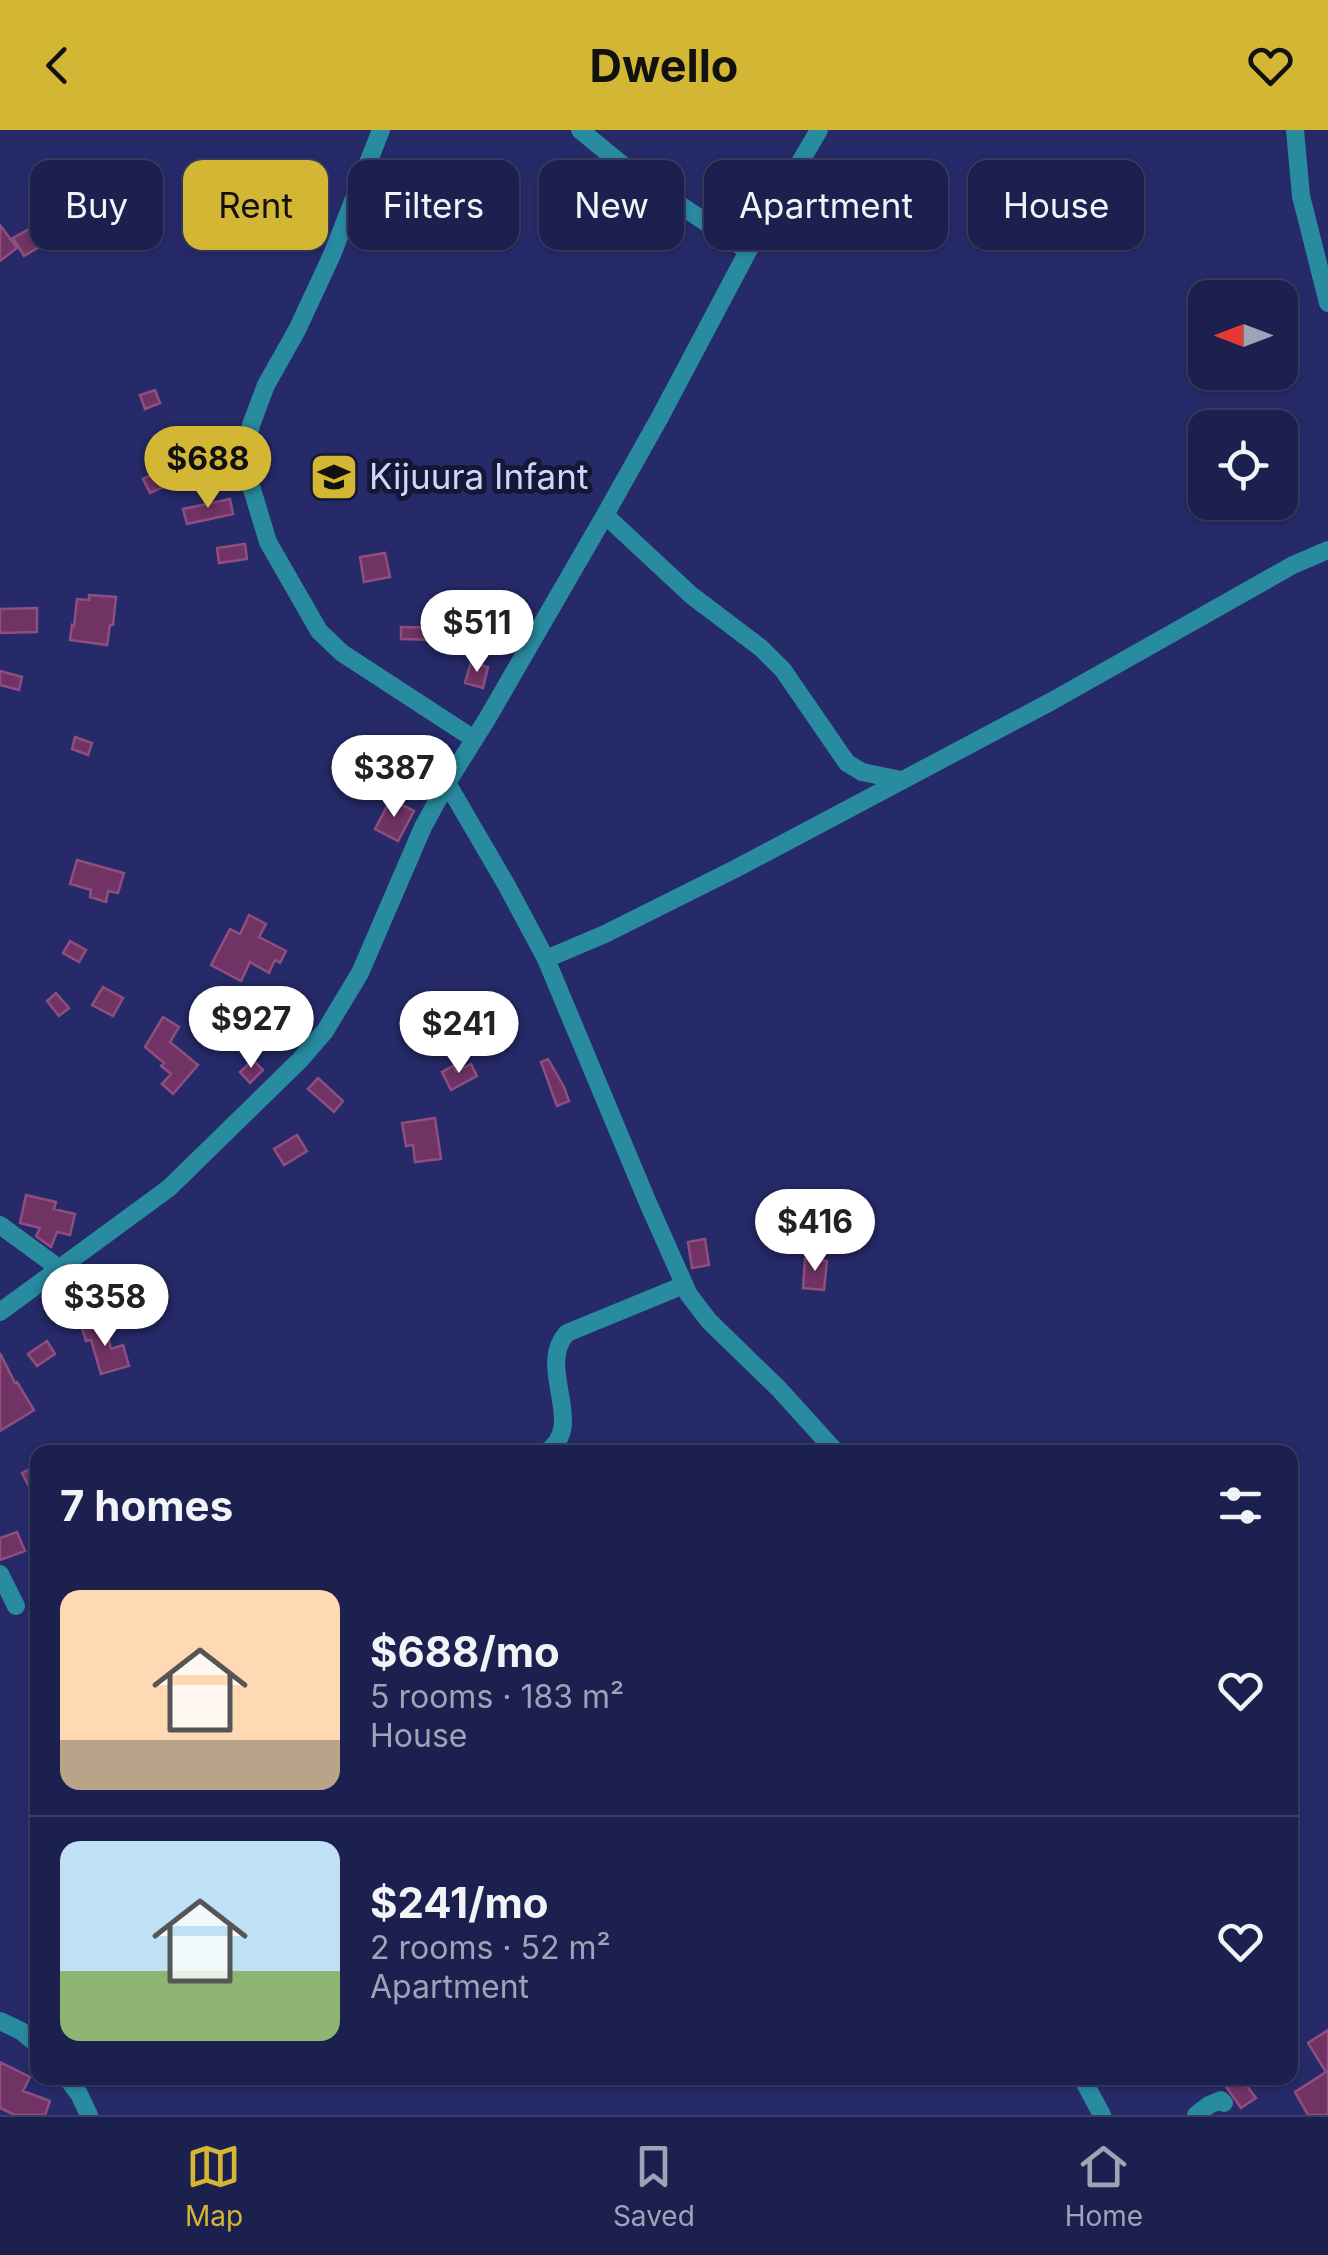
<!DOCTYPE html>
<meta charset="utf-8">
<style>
:root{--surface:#1c204f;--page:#252856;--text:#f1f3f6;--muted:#a0a3b7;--line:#3a3e66;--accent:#d4b635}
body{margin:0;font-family:Inter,sans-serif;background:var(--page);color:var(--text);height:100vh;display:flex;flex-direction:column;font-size:38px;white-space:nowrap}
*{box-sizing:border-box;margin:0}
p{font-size:32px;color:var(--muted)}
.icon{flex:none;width:55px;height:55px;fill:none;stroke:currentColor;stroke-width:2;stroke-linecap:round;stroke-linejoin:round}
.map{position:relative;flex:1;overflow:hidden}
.side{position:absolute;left:30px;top:1315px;width:1268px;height:640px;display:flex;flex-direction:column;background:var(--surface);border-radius:20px;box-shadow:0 2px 8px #0004,0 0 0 2px var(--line)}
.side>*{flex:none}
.banner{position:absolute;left:30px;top:30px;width:1270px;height:90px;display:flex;gap:20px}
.needle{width:65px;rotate:270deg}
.fabs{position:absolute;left:1188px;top:150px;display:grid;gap:20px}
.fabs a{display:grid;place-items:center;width:110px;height:110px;border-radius:20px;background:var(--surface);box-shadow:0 2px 8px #0004,0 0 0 2px var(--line);font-size:50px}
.price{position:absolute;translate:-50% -85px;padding:0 22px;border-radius:35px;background:#fff;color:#222;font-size:32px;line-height:65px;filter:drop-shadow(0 2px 5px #0008)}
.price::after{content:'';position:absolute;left:50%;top:60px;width:30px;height:22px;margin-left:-15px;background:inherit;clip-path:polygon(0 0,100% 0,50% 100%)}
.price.selected{background:var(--accent);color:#111}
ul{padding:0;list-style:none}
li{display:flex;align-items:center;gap:30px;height:250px;padding:0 30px}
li+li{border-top:2px solid var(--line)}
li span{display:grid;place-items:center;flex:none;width:280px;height:200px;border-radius:20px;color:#555}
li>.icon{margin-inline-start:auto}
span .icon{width:120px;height:120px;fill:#fffc;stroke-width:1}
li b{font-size:42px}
h2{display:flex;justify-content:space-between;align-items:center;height:120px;padding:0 30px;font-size:42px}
.chip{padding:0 35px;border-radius:20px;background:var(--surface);box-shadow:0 2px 8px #0004,0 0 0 2px var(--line);font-size:35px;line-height:90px}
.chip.selected{background:var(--accent);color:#111}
header{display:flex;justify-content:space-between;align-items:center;height:130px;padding:0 30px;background:var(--accent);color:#111;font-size:45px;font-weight:700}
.menu{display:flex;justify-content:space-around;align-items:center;height:140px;border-top:2px solid var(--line);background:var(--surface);font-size:28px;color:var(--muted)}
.menu a{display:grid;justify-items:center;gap:5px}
.menu .selected{color:var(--accent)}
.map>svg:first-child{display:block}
.building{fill:#703364;stroke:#8e4e80;stroke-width:2.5}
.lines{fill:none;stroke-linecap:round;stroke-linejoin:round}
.minor{stroke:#298ba0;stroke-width:18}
.labels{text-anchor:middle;stroke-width:10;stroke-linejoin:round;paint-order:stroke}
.poi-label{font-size:35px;fill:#ced6fd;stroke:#141834;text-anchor:start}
</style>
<header><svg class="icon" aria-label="back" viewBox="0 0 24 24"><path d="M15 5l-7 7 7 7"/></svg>Dwello<svg class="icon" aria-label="heart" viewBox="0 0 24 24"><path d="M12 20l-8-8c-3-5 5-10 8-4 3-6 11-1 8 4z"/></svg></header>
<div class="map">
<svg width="1328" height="1985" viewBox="0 0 1328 1985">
<rect width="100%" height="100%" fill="#262a69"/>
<!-- building -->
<path class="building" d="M 0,95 L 17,118 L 0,131 Z
M 33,97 L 44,114 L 24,126 L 13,108 Z
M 155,260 L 160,273 L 145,279 L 140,265 Z
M 179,330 L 187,347 L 150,363 L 143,349 Z
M 230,369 L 233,384 L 187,394 L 183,379 Z
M 245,414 L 247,429 L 219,433 L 217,418 Z
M 385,423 L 390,447 L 364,452 L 360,427 Z
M 89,465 L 116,467 L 113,495 L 110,495 L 107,515 L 70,510 L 72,495 L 74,496 L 77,469 L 89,470 Z
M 37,478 L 37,502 L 0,503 L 0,479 Z
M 401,497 L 459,498 L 459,519 L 437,518 L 437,510 L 401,509 Z
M 471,532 L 488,537 L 483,558 L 465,553 Z
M 0,541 L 22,547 L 19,560 L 0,555 Z
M 75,607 L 92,613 L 88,625 L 72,619 Z
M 391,669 L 414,681 L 398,711 L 375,699 Z
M 77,730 L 124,743 L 118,763 L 108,761 L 106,772 L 90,767 L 91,760 L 70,754 Z
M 249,785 L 266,794 L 259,807 L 286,821 L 280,833 L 275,830 L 269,843 L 250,832 L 241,851 L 211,835 L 230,799 L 240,804 Z
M 70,811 L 86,820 L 79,832 L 63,823 Z
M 103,857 L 123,868 L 113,886 L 92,875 Z
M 56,863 L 69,878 L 59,886 L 47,871 Z
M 163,887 L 179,897 L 170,912 L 198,935 L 173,964 L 162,954 L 171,944 L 161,936 L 164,933 L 145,917 Z
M 548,929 L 564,957 L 569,971 L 557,976 L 541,932 Z
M 253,930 L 263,940 L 250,953 L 240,942 Z
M 471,934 L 477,946 L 451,960 L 442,942 L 453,936 L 456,942 Z
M 318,948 L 343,971 L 334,982 L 308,959 Z
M 435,988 L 441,1029 L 415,1032 L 413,1015 L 406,1016 L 402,993 Z
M 297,1005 L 307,1021 L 284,1035 L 274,1019 Z
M 26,1065 L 56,1072 L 54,1079 L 75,1084 L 70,1105 L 57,1102 L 51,1117 L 36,1106 L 40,1098 L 20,1093 Z
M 705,1109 L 709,1135 L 692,1138 L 688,1112 Z
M 805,1129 L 827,1131 L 824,1160 L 803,1158 Z
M 104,1192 L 111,1219 L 123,1215 L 129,1236 L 101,1244 L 91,1210 L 86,1211 L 82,1198 Z
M 47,1211 L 55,1224 L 37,1236 L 28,1224 Z
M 0,1223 L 15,1253 L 17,1252 L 34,1280 L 0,1301 Z
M 38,1335 L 38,1374 L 22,1343 Z
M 17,1402 L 25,1421 L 0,1430 L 0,1408 Z
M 1328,1900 L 1328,1985 L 1308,1985 L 1295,1962 L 1326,1942 L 1308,1913 Z
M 0,1932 L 30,1947 L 23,1961 L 50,1971 L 45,1985 L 15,1985 L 0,1978 Z
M 1220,1948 L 1241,1948 L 1256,1968 L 1241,1978 Z"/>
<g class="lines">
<!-- minor -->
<path class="minor" d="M 381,0 L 331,127 L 297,200 L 266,255 L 251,295 L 247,319 L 251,356 L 268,412 L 319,501 L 342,523 L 474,609
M 580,0 L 630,41 L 748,121
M 1295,0 L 1301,66 L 1328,173
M 605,385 L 691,465 L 761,518 L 783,540 L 847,633 L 862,642 L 901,650
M 447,653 L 507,756 L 546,829 L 648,1073 L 689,1165 L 709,1191 L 779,1259 L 836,1322
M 546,829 L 605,804 L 735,739 L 1052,571 L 1293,435 L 1328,420
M 0,1095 L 60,1139
M 0,1182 L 169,1058 L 300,930 L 325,901 L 360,843 L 423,697 L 447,653 L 487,589 L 605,385 L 660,287 L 748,121 L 819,0
M 546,1322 C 588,1296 535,1237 567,1203 L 684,1155
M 0,1444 L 16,1476
M 0,1891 L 21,1901 L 38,1915
M 67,1948 L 79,1964 L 89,1985
M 1082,1948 L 1102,1985
M 1196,1985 L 1209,1975 L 1221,1970 L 1224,1973"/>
</g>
<!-- icons -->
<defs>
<g id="school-square" transform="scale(2.5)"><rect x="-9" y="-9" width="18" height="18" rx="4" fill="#d4b635" stroke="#141834"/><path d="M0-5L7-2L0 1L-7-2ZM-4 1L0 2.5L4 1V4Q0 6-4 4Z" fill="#111"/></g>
</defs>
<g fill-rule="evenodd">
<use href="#school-square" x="334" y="347"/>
</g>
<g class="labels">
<!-- poi labels -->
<g class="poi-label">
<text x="369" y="359">Kijuura Infant</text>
</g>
</g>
</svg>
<div class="fabs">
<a><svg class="needle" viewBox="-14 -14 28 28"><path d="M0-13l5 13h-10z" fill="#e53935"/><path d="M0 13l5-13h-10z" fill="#a0a3b7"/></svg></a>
<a><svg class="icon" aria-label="locate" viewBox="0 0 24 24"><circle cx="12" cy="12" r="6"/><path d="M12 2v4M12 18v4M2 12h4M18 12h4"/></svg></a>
</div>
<b class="price selected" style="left:208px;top:381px">$688</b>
<b class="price" style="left:477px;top:545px">$511</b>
<b class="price" style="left:394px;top:690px">$387</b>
<b class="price" style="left:251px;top:941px">$927</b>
<b class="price" style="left:459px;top:946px">$241</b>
<b class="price" style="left:815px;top:1144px">$416</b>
<b class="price" style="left:105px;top:1219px">$358</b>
<div class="banner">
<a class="chip">Buy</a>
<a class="chip selected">Rent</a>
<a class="chip">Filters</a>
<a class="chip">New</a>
<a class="chip">Apartment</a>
<a class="chip">House</a>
</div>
<section class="side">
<h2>7 homes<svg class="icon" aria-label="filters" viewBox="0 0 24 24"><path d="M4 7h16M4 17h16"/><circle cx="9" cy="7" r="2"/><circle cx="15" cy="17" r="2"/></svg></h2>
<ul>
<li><span style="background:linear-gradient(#ffd9b3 75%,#b9a48a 0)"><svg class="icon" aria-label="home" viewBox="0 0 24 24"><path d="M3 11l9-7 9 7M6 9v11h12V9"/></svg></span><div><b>$688/mo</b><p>5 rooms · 183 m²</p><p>House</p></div><svg class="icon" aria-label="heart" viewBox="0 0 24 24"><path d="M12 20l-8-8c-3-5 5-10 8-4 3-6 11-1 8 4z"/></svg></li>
<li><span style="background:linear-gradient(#bfe0f5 65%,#8fb573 0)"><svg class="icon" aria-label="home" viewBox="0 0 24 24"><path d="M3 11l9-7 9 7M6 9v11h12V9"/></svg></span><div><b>$241/mo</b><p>2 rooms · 52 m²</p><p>Apartment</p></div><svg class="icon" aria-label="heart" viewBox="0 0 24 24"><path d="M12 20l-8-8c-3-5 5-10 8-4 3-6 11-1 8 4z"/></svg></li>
</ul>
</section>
</div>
<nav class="menu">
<a class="selected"><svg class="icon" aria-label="map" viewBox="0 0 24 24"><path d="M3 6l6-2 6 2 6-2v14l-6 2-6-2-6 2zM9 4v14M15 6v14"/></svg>Map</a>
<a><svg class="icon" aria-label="saved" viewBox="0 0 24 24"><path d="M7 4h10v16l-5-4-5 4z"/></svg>Saved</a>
<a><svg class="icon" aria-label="home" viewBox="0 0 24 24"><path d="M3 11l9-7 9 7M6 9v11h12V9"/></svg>Home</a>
</nav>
